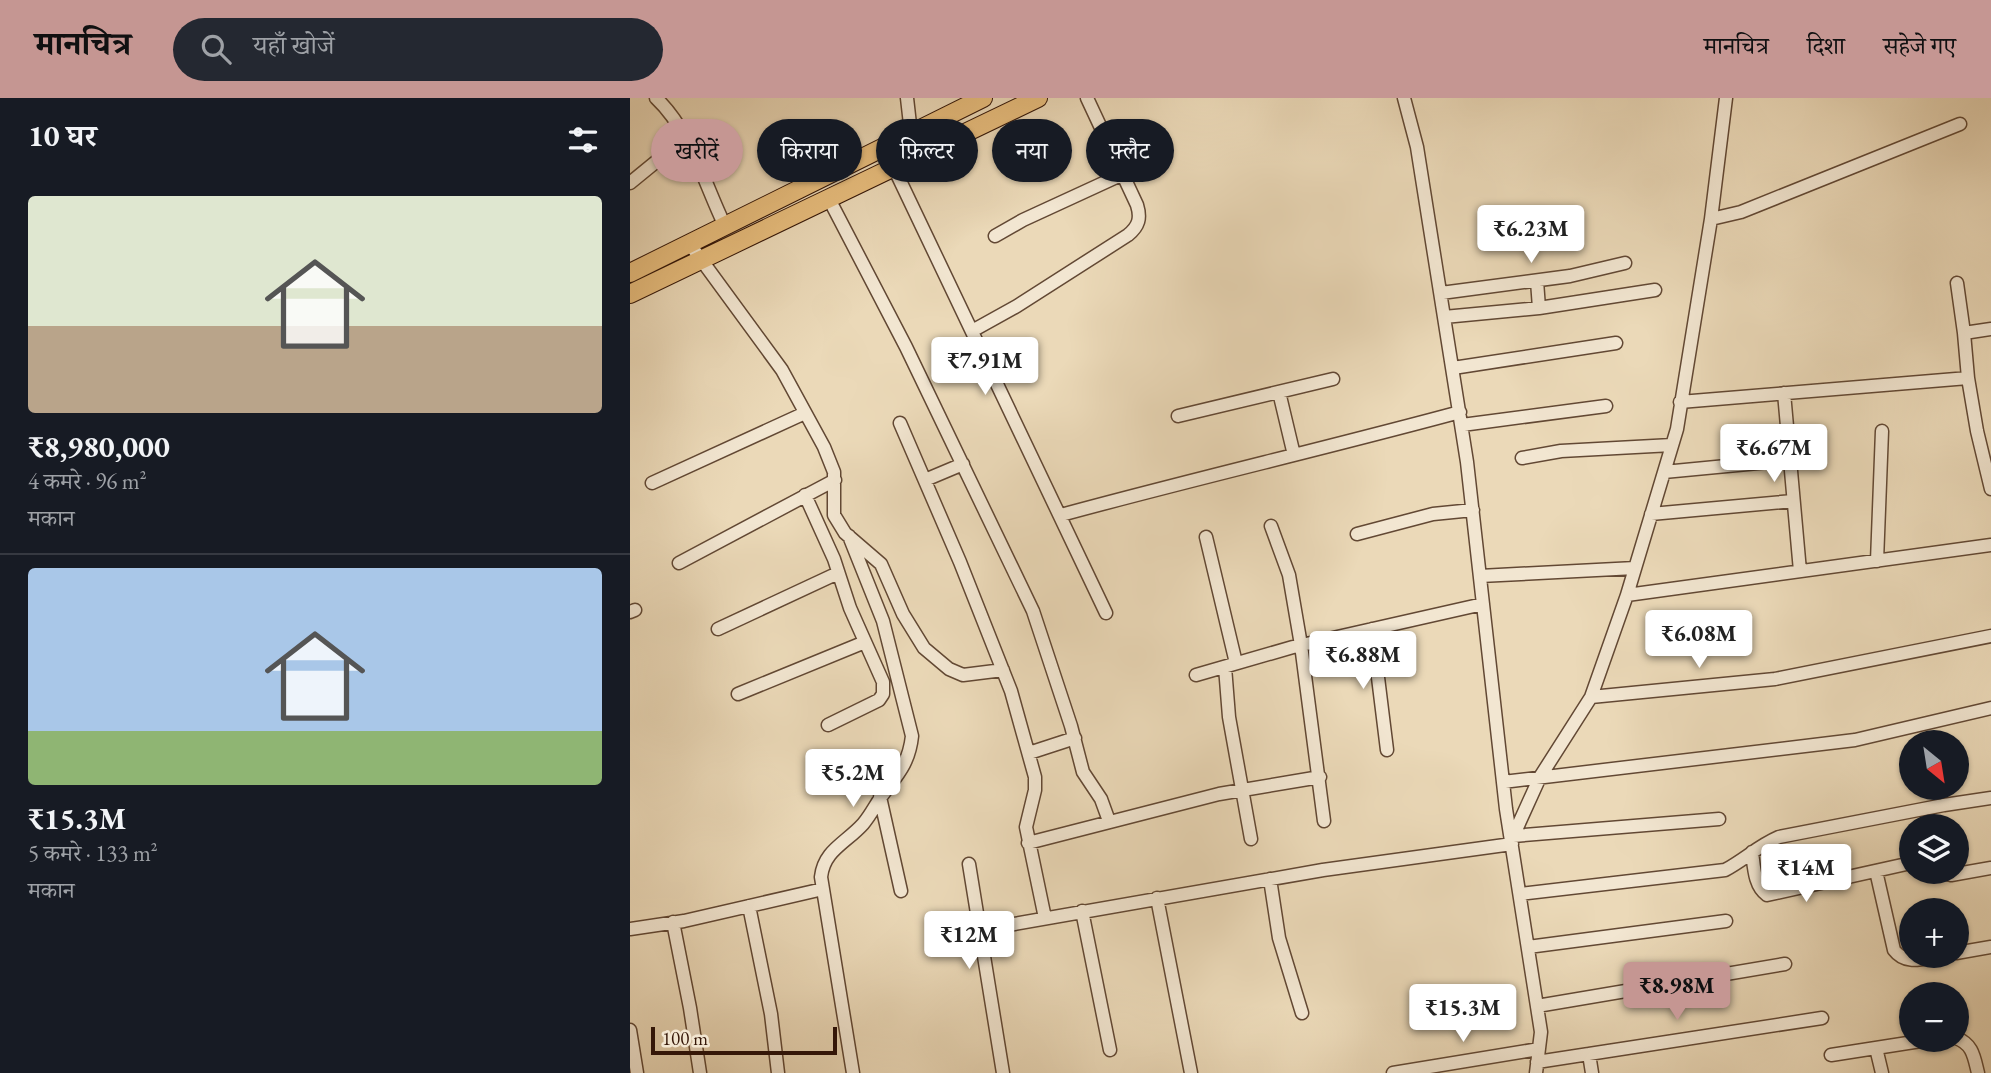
<!DOCTYPE html>
<html lang="hi">
<meta charset="utf-8">
<style>
:root{--surface:#171b24;--page:#242831;--text:#f1f3f6;--muted:#9ea1a6;--line:#363941;--accent:#c59692}
body{margin:0;font-family:"EB Garamond","Noto Serif Devanagari",serif;background:var(--page);color:var(--text);height:100vh;display:flex;flex-direction:column;font-size:26px;white-space:nowrap}
*{box-sizing:border-box;margin:0}
p{font-size:23px;color:var(--muted)}
.icon{flex:none;width:38px;height:38px;fill:none;stroke:currentColor;stroke-width:2;stroke-linecap:round;stroke-linejoin:round}
.map{position:relative;flex:1;overflow:hidden}
.side{display:flex;flex-direction:column;background:var(--surface);width:630px}
.side>*{flex:none}
.banner{position:absolute;left:21px;top:21px;width:665px;height:63px;display:flex;gap:14px}
.needle{width:46px;rotate:150deg}
.controls{position:absolute;left:1269px;top:632px;display:grid;gap:14px}
.controls a{display:grid;place-items:center;width:70px;height:70px;border-radius:50%;background:var(--surface);box-shadow:0 2px 5px #0004;font-size:35px}
.scale{position:absolute;left:21px;bottom:18px;width:186px;box-sizing:border-box;padding-left:7px;border:4px solid #351708;border-top:0;font-size:19px;line-height:24px;white-space:nowrap;color:#351708;-webkit-text-stroke:5px #f2e6d1;paint-order:stroke}
.price{position:absolute;translate:-50% -60px;padding:0 16px;border-radius:7px;background:#fff;color:#222;font-size:23px;line-height:46px;filter:drop-shadow(0 2px 4px #0008)}
.price::after{content:'';position:absolute;left:50%;top:42px;width:21px;height:16px;margin-left:-10px;background:inherit;clip-path:polygon(0 0,100% 0,50% 100%)}
.price.on{background:var(--accent);color:#111}
ul{padding:0;list-style:none}
li{display:grid;align-content:center;gap:14px;height:371px;padding:0 28px}
li+li{border-top:2px solid var(--line)}
li span{display:grid;place-items:center;height:217px;border-radius:7px;color:#555}
li>.icon{margin-inline-start:auto}
span .icon{width:126px;height:126px;fill:#fffc;stroke-width:1}
li b{font-size:30px}
h2{display:flex;justify-content:space-between;align-items:center;height:84px;padding:0 28px;font-size:30px}
.pill{padding:0 24px;border-radius:32px;background:var(--surface);box-shadow:0 2px 5px #0004;font-size:24px;line-height:63px}
.pill.on{background:var(--accent);color:#111}
header{display:flex;align-items:center;gap:42px;box-sizing:border-box;height:98px;padding:0 35px;background:var(--accent);color:#111}
header strong{font-size:33px}
nav{display:flex;gap:38px;margin-inline-start:auto;font-size:24px}
.search{width:490px;height:63px;background:var(--page);display:flex;align-items:center;gap:18px;box-sizing:border-box;padding:0 24px;border-radius:38px;color:var(--muted);font-size:26px}
main{display:flex;flex:1;min-height:0}
.map>svg:first-child{display:block}
.lines{fill:none;stroke-linecap:round;stroke-linejoin:round}
.minor-casing{stroke:#624834;stroke-width:15}
.primary-casing{stroke:#351708;stroke-width:20}
.minor{stroke:#f2e6d1;stroke-width:12}
.primary{stroke:#e6bc7c;stroke-width:18}
</style>
<header>
<strong>मानचित्र</strong>
<div class="search"><svg class="icon" aria-label="search" viewBox="0 0 24 24"><circle cx="10" cy="10" r="6"/><path d="M15 15l6 6"/></svg>यहाँ खोजें</div>
<nav><a>मानचित्र</a><a>दिशा</a><a>सहेजे गए</a></nav>
</header>
<main>
<section class="side">
<h2>10 घर<svg class="icon" aria-label="filters" viewBox="0 0 24 24"><path d="M4 7h16M4 17h16"/><circle cx="9" cy="7" r="2"/><circle cx="15" cy="17" r="2"/></svg></h2>
<ul>
<li><span style="background:linear-gradient(#dfe7d0 60%,#b9a48a 0)"><svg class="icon" aria-label="home" viewBox="0 0 24 24"><path d="M3 11l9-7 9 7M6 9v11h12V9"/></svg></span><div><b>₹8,980,000</b><p>4 कमरे · 96 m²</p><p>मकान</p></div></li>
<li><span style="background:linear-gradient(#a9c7e8 75%,#8fb573 0)"><svg class="icon" aria-label="home" viewBox="0 0 24 24"><path d="M3 11l9-7 9 7M6 9v11h12V9"/></svg></span><div><b>₹15.3M</b><p>5 कमरे · 133 m²</p><p>मकान</p></div></li>
</ul>
</section>
<div class="map">
<svg width="1361" height="975" viewBox="0 0 1361 975">
<rect width="100%" height="100%" fill="#ebd9b8"/>
<filter id="stains"><feTurbulence type="fractalNoise" baseFrequency=".00286" numOctaves="4"/><feColorMatrix values="0 0 0 0 .2 0 0 0 0 .09 0 0 0 0 .02 0 0 0 .5 -.17"/></filter>
<radialGradient id="worn" r=".72"><stop offset=".6" stop-color="#630" stop-opacity="0"/><stop offset="1" stop-color="#630" stop-opacity=".3"/></radialGradient>
<g class="lines">
<!-- minor casing -->
<g class="minor-casing">
<path id="minor" d="M 26,0 C 61,33 74,85 95,128
M 277,0 L 281,35
M 774,0 L 787,49 L 837,364 L 876,711 L 911,934 L 906,975
M 1096,0 L 1081,121 L 1111,114 L 1330,26
M 264,70 L 476,515
M 0,85 L 55,40
M 199,101 L 276,249 L 403,513 L 441,628 L 453,674 L 471,701 L 479,723
M 1081,121 L 1047,331 L 997,497 L 1361,447
M 365,138 L 393,122 L 493,76
M 59,145 L 152,272 L 194,349 L 204,374 L 204,417 L 215,435 L 251,466 L 273,516 L 294,550 L 319,571 L 333,577 L 373,572
M 907,183 L 909,210
M 1327,185 L 1334,235
M 811,195 L 940,178 L 995,165
M 814,219 L 909,210 L 1025,192
M 342,233 L 387,208 L 498,137 C 509,128 511,120 507,107 L 457,0
M 823,270 L 986,245
M 1338,280 L 1347,333 L 1361,391
M 649,294 L 664,357
M 1154,295 L 1170,473
M 1050,304 L 1338,280 L 1334,235 L 1361,231
M 548,318 L 703,281
M 270,325 L 330,464 L 381,593 L 405,679 L 405,692 L 396,729 L 415,820
M 832,327 L 976,308
M 892,360 L 931,353 L 1042,347
M 1034,374 L 1159,362
M 295,382 L 333,366
M 22,385 L 175,315
M 175,397 L 204,461 L 220,510 L 253,584 L 253,596 L 249,602 L 198,627
M 1021,416 L 1163,403
M 431,417 C 563,381 697,350 830,314
M 641,428 L 659,477 L 671,547 L 694,723
M 727,436 L 803,416 L 843,412
M 219,438 L 253,523 L 282,638 C 279,666 267,677 251,699 C 245,708 240,718 233,726 C 216,745 194,752 191,779 L 223,975
M 576,439 L 606,565
M 1247,463 L 1252,333
M 49,465 L 205,382
M 850,478 L 1005,470
M 0,514 L 5,512
M 88,531 L 208,475
M 742,531 L 757,652
M 595,569 L 599,619 L 621,741
M 566,577 L 663,549 L 853,506
M 108,596 L 235,544
M 961,599 L 997,497
M 399,655 L 445,640
M 873,684 L 1225,642 L 1361,610
M 250,699 L 271,793
M 883,738 L 1089,721
M 881,743 L 910,679 L 961,599 L 1145,581 L 1361,538
M 398,745 L 589,696 L 690,679
M 1122,754 C 1124,768 1124,788 1137,797 L 1281,765
M 339,766 L 373,975
M 1246,773 L 1264,852 C 1276,868 1294,860 1312,858
M 1310,774 L 1321,777 L 1361,770
M 640,781 L 649,840 L 672,915
M 890,796 L 1095,772 C 1114,762 1128,748 1149,739 L 1314,707 L 1361,700
M 527,800 L 561,975
M 119,808 L 141,916 L 148,975
M 452,813 L 480,952
M 43,824 L 60,910 L 70,975
M 0,831 L 54,823 L 193,791
M 350,832 L 693,772 L 882,746
M 898,849 L 1096,823
M 1326,855 L 1361,849
M 907,908 L 1155,866
M 0,932 L 7,975
M 1326,940 C 1343,946 1344,959 1348,975
M 1246,950 L 1252,975
M 959,956 L 962,975
M 1201,957 L 1297,942
M 907,964 L 1192,920
M 763,975 L 909,951"/>
</g>
<!-- primary casing -->
<g class="primary-casing">
<path id="primary" d="M 0,175 L 353,0
M 0,196 L 408,0"/>
</g>
<!-- minor -->
<use href="#minor" class="minor"/>
<!-- primary -->
<use href="#primary" class="primary"/>
</g>
<rect width="100%" height="100%" filter="url(#stains)"/>
<rect width="100%" height="100%" fill="url(#worn)"/>
</svg>
<div class="controls">
<a><svg class="needle" viewBox="-14 -14 28 28"><path d="M0-13l5 13h-10z" fill="#e53935"/><path d="M0 13l5-13h-10z" fill="#9ea1a6"/></svg></a>
<a><svg class="icon" aria-label="layers" viewBox="0 0 24 24"><path d="M12 4l9 5-9 5-9-5zM3 14l9 5 9-5"/></svg></a>
<a>+</a>
<a>−</a>
</div>
<div class="scale">100 m</div>
<b class="price" style="left:901px;top:167px">₹6.23M</b>
<b class="price" style="left:355px;top:299px">₹7.91M</b>
<b class="price" style="left:1144px;top:386px">₹6.67M</b>
<b class="price" style="left:1069px;top:572px">₹6.08M</b>
<b class="price" style="left:733px;top:593px">₹6.88M</b>
<b class="price" style="left:223px;top:711px">₹5.2M</b>
<b class="price" style="left:1176px;top:806px">₹14M</b>
<b class="price" style="left:339px;top:873px">₹12M</b>
<b class="price on" style="left:1047px;top:924px">₹8.98M</b>
<b class="price" style="left:833px;top:946px">₹15.3M</b>
<div class="banner">
<a class="pill on">खरीदें</a>
<a class="pill">किराया</a>
<a class="pill">फ़िल्टर</a>
<a class="pill">नया</a>
<a class="pill">फ़्लैट</a>
</div>
</div>
</main>
